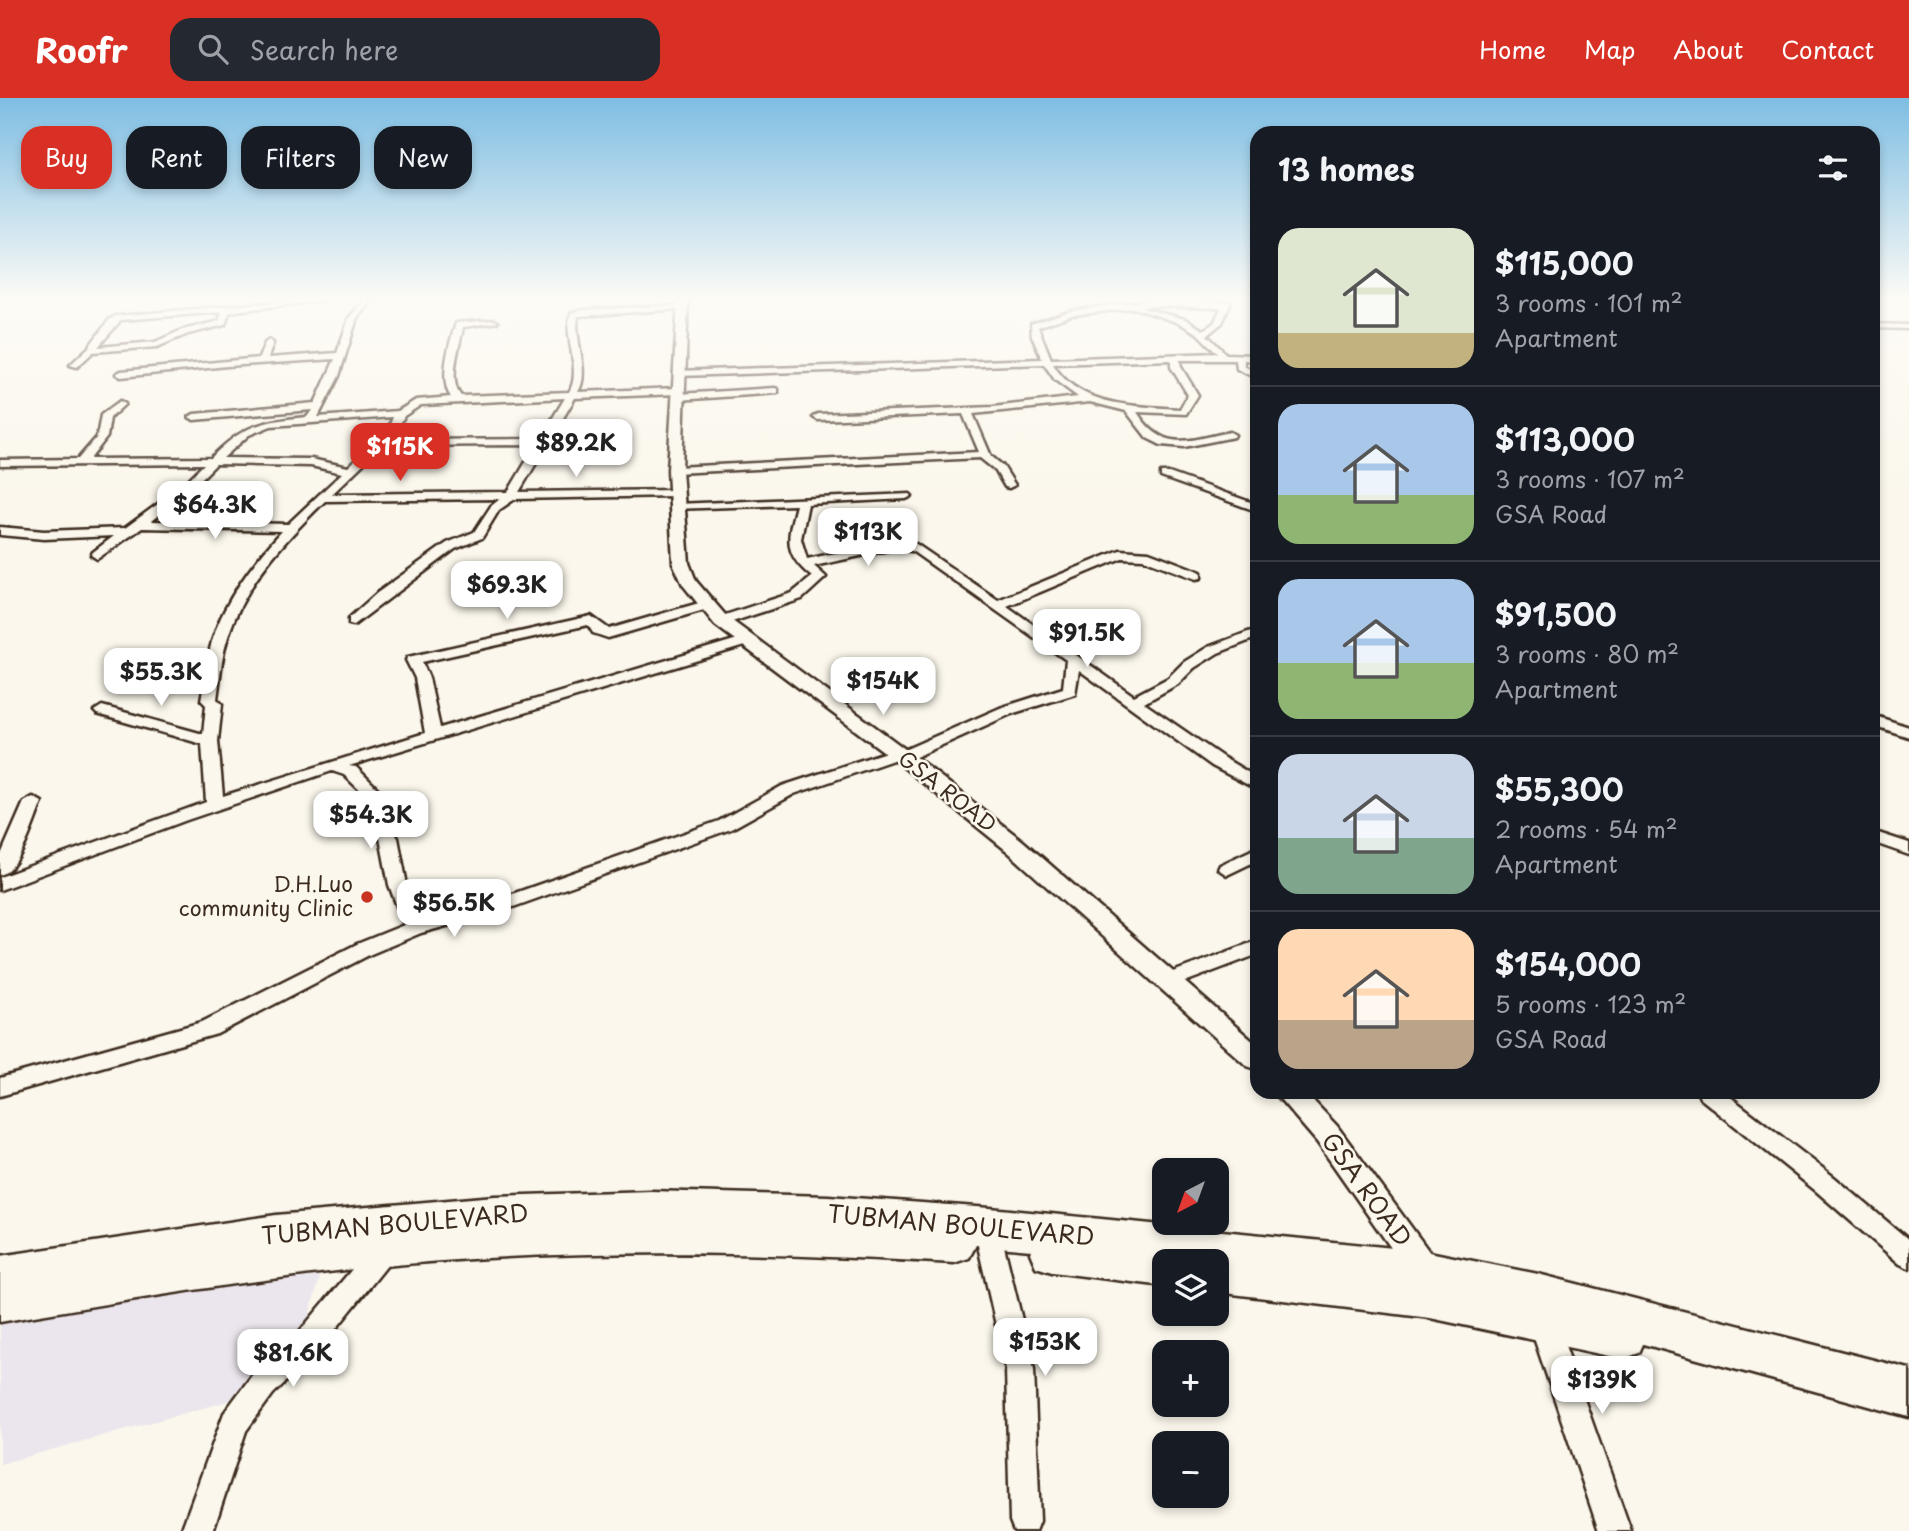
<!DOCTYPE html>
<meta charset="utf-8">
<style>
:root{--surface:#171b24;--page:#242831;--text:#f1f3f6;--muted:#9ea1a6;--line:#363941;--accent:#d93025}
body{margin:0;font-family:"Playpen Sans",sans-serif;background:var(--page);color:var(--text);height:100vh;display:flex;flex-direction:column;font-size:26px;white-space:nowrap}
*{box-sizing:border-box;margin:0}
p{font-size:23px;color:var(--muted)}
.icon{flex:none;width:38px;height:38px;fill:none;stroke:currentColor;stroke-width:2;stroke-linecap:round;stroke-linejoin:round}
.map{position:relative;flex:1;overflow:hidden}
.details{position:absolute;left:1250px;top:28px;width:630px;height:973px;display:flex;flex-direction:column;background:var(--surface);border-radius:21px;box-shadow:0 4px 10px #0003}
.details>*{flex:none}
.guide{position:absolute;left:21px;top:28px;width:665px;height:63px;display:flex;gap:14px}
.needle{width:46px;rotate:221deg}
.controls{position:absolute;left:1152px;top:1060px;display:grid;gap:14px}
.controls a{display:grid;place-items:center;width:77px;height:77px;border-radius:14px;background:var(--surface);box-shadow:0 4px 10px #0003;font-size:35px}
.price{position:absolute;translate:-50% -60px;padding:0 16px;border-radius:14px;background:#fff;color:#222;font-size:23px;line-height:46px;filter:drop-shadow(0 2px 4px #0008)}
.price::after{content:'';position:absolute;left:50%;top:42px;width:21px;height:16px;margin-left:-10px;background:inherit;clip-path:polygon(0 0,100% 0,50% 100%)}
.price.current{background:var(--accent);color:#fff}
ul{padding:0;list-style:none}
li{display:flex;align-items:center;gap:21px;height:175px;padding:0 28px}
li+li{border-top:2px solid var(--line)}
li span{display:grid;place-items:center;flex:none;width:196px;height:140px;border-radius:21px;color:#555}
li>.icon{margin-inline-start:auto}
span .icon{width:84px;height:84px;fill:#fffc;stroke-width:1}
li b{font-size:30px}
h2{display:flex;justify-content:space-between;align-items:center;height:84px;padding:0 28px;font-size:30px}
.pill{padding:0 24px;border-radius:21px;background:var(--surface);box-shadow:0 4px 10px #0003;font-size:24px;line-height:63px}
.pill.current{background:var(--accent);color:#fff}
header{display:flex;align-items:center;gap:42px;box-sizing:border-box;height:98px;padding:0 35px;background:var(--accent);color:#fff}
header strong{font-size:33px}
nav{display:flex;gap:38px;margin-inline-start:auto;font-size:24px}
.search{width:490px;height:63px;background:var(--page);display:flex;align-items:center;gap:18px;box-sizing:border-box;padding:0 24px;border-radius:21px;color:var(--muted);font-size:26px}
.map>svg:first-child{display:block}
.built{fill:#ebe6ed}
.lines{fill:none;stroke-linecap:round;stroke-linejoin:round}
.minor-casing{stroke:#3b2a1e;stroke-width:5}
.tertiary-casing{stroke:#3b2a1e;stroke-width:5}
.trunk-casing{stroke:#3b2a1e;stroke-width:5}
.minor{fill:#fbf7ec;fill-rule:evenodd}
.tertiary{fill:#fbf7ec;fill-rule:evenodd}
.trunk{fill:#fbf7ec;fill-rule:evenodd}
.poi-dot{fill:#c8321e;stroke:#fbf7ec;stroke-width:2.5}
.labels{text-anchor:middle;stroke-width:5;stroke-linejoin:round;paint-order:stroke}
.street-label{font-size:21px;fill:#3b2a1e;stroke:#fbf7ec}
.poi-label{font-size:21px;fill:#3b2a1e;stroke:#fbf7ec;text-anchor:end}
.near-street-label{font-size:24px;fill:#3b2a1e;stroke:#fbf7ec}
</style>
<header>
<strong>Roofr</strong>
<div class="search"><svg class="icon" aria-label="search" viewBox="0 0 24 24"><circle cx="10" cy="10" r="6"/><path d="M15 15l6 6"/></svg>Search here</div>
<nav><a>Home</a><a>Map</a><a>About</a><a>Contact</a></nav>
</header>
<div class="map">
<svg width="1909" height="1433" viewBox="0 0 1909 1433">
<rect width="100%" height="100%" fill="#fbf7ec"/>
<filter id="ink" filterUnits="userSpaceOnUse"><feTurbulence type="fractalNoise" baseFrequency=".0143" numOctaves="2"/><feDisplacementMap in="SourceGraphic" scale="14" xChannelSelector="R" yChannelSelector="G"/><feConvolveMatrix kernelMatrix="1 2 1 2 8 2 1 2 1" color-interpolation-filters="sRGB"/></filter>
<g filter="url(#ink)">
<!-- built -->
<path class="built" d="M 323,1169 L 305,1231 L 232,1302 L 0,1366 L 0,1225 Z"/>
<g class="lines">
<!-- minor casing -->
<g class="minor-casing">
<path id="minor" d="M 299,202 L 326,202 L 236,213 L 229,215 L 225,227 L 188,236 L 157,249 L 93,254 L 77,269 L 70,267 L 88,250 L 110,221 L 116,218 ZM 222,214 L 219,223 L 182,232 L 155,244 L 98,249 L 121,222 Z
M 364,202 L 372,202 L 357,220 L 339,278 L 318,319 L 398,313 L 416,302 L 451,299 C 438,282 450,243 456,225 L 494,222 L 498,224 L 463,229 C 460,248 447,282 461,298 L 569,294 C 583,271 562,240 571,215 L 583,212 L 686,207 L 683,211 L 578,218 C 573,242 591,273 578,294 L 678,290 L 683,293 L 678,296 L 575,300 L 519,394 L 676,392 L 682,395 L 676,398 L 515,401 L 499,412 L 482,440 L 455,451 L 354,527 L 349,526 L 349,520 L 377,495 L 447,445 L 474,434 L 491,408 L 500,401 L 325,403 C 284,443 243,487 227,542 C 221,561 220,581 217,601 L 222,606 L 218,643 L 223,698 L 425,635 L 415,580 L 406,562 L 408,559 L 591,518 L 609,531 L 706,503 L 713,507 L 711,510 L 608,540 L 593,535 L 588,527 L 422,564 L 429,580 L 440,630 L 741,540 L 751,540 L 753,543 L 751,546 L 349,668 L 356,669 L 390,703 L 385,721 L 398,740 L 407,787 L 421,822 L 492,803 L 719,723 L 782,688 L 892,652 L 904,652 L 1000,610 L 1063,590 L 1066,562 L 912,453 L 893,451 L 814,468 L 826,479 L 802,501 L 726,526 L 716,526 L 716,520 L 792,495 L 812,479 C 783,456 787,441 796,407 L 672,411 L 672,407 L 676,406 L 910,396 L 912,398 L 906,401 L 808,406 L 801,441 L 807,461 L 893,443 L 916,446 L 998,502 L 1120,452 L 1149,454 L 1201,474 L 1201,480 L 1196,481 L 1143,461 L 1122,460 L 1007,508 L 1134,598 L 1168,580 L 1184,564 L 1208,549 L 1256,531 L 1256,540 L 1218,555 L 1194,570 L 1178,586 L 1144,605 L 1224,660 L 1256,679 L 1256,691 L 1212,668 L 1079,572 L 1075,596 L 1011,616 L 909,662 L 896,661 L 794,696 L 731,731 L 505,812 L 421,835 L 371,856 L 217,936 L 0,998 L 0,980 L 202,924 L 357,846 L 404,827 L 389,787 L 380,740 L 367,721 L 372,704 L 344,677 L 332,673 L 187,722 L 0,792 L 0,779 L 206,704 L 202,646 L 97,616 L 94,613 L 102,608 L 203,636 L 206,607 L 201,602 C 205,582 207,562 212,543 C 225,501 253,465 282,433 L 142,430 L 97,461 L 91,457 L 93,454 L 114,438 L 44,441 L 0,437 L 0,429 L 44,433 L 125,430 L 181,389 L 204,366 L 0,368 L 0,362 L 78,361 L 97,339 L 101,317 L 120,303 L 125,306 L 110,320 L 107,339 L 90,361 L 211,360 C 243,327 262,323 307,319 L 312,312 L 194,322 L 189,319 L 194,316 L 315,305 L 335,261 L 227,268 L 121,279 L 116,276 L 121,273 L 259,260 L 265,245 L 269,242 L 273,245 L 268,260 L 337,255 L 349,220 ZM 565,300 L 540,341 L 389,342 L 397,333 L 404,318 L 421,307 ZM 393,319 L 388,332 L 348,369 L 311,361 L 223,360 L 249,337 L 271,328 ZM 536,347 L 508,394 L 332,396 L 382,348 ZM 216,366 L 311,368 L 342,375 L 288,426 L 151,423 L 189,393 Z
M 1148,202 L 1231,204 L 1222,225 L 1207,237 L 1226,256 L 1256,257 L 1256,263 L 1244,262 L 1244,268 L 1256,274 L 1256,280 L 1237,271 L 1236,262 L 1180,262 L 1181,269 L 1198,297 L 1186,316 L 1137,314 C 1164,356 1189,342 1230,334 L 1235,337 L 1234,339 L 1184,349 L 1161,347 L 1147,340 L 1126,313 L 1090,304 L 973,316 L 991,358 L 1003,368 L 1015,387 L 1009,390 L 1005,389 L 995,372 L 980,360 L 675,375 L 670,372 L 675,369 L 979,354 L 963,316 L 818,322 L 813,319 L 818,316 L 993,309 L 1078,299 L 1055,282 L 1044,266 L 679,278 L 676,277 L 676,273 L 1042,261 L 1032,238 L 1031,226 L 1071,213 ZM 1151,208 L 1221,210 L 1214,225 L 1203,232 L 1185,221 L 1141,210 ZM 1134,210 L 1179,225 L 1197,235 L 1217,255 L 1051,261 L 1038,229 L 1072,217 ZM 1171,262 L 1171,269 L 1188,297 L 1180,311 C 1136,308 1078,309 1053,266 Z
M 1872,226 L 1909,227 L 1909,231 L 1872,230 Z
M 775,290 L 778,291 L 778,295 L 678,302 L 673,299 L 678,296 Z
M 1161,375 L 1169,375 L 1256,406 L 1256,413 L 1161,379 Z
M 1872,617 L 1909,629 L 1909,639 L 1872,627 Z
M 33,699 L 42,704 C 34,723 20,772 0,777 L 0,759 L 24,704 Z
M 1872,733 L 1909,745 L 1909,757 L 1872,744 Z
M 1256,750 L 1256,763 L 1227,777 L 1218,771 L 1220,767 Z
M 1256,843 L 1256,857 L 1169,890 L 1162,888 L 1159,883 L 1162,878 Z
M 1697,994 L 1724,994 L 1834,1079 L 1909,1142 L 1909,1170 L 1900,1166 L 1816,1093 L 1700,1000 Z
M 991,1137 L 1000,1140 L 1004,1148 L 1034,1271 L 1040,1423 L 1036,1433 L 1014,1433 L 1010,1423 L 1006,1271 L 978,1148 L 982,1140 Z
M 384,1141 L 393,1144 L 397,1152 L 393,1160 L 319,1252 L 273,1296 L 246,1333 L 213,1433 L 181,1433 L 224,1315 L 253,1276 L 299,1234 L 375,1144 Z
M 1543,1212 L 1553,1216 L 1557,1225 L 1631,1433 L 1599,1433 L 1529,1225 L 1533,1216 Z"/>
</g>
<!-- tertiary casing -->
<g class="tertiary-casing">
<path id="tertiary" d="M 678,202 L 688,202 L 682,372 L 689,465 L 696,483 L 727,519 L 905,651 L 1023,743 L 1256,946 L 1256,971 L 1247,968 L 1007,753 L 891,659 L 715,527 L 683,487 L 673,465 L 668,372 Z
M 1274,994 L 1305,994 L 1337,1028 L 1436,1163 L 1441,1173 L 1436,1183 L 1425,1187 L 1414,1183 L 1317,1044 Z"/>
</g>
<!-- trunk casing -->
<g class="trunk-casing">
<path id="trunk" d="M 651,1093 L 828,1098 L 990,1110 L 1424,1153 L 1538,1176 L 1909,1271 L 1909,1319 L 1643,1246 L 1639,1255 L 1623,1261 L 1430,1220 L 1216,1194 L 1216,1164 L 1164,1164 L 1164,1188 L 1052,1174 L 1036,1169 L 1030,1155 L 1031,1152 L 976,1147 L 969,1160 L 954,1165 C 799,1156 643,1151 488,1160 C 324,1169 162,1196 0,1224 L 0,1158 L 276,1117 L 495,1098 Z"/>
</g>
<!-- minor -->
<use href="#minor" class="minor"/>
<!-- tertiary -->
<use href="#tertiary" class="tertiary"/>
<!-- trunk -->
<use href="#trunk" class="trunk"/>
</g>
</g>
<!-- sky -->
<linearGradient id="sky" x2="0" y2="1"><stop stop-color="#7ebee3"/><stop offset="0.5" stop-color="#fdfbf6"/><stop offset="1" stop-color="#fdfbf6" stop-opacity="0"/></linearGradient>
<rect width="1909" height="403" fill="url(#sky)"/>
<!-- markers -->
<circle class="poi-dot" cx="367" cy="799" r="7"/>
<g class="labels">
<!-- street labels -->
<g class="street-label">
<text transform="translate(947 694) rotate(38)" y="7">GSA ROAD</text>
</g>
<!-- poi labels -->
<g class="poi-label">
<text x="353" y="794">D.H.Luo<tspan x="353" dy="24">community Clinic</tspan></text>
</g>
<!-- near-street labels -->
<g class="near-street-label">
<text transform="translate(1366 1092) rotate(54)" y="8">GSA ROAD</text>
<text transform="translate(395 1127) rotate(-5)" y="8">TUBMAN BOULEVARD</text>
<text transform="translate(961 1128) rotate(5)" y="8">TUBMAN BOULEVARD</text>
</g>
</g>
</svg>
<div class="controls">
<a><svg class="needle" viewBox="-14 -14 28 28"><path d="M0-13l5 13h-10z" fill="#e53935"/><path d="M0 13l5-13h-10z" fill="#9ea1a6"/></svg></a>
<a><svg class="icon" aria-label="layers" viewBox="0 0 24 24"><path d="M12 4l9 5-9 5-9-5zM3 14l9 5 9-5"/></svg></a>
<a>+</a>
<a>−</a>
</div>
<b class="price" style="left:576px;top:381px">$89.2K</b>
<b class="price current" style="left:400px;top:385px">$115K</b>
<b class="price" style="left:215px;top:443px">$64.3K</b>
<b class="price" style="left:868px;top:470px">$113K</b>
<b class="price" style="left:507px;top:523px">$69.3K</b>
<b class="price" style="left:1087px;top:571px">$91.5K</b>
<b class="price" style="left:161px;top:610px">$55.3K</b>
<b class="price" style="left:883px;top:619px">$154K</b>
<b class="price" style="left:371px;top:753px">$54.3K</b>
<b class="price" style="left:454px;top:841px">$56.5K</b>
<b class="price" style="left:1045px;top:1280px">$153K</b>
<b class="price" style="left:293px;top:1291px">$81.6K</b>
<b class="price" style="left:1602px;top:1318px">$139K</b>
<div class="guide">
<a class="pill current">Buy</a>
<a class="pill">Rent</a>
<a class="pill">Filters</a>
<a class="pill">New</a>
</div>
<section class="details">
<h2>13 homes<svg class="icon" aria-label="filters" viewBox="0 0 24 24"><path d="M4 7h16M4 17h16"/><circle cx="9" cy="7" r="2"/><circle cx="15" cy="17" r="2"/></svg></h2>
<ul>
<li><span style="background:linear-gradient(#dfe7d0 75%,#c2b280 0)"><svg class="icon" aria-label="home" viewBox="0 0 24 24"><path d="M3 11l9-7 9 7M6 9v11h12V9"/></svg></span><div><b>$115,000</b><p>3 rooms · 101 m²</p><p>Apartment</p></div></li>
<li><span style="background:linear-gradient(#a9c7e8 65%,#8fb573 0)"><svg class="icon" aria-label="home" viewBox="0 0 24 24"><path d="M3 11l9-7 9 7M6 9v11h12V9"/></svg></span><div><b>$113,000</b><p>3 rooms · 107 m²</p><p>GSA Road</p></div></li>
<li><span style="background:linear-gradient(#a9c7e8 60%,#8fb573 0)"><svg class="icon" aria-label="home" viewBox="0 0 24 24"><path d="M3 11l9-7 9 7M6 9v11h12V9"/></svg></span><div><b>$91,500</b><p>3 rooms · 80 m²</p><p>Apartment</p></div></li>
<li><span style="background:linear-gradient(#c9d6e8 60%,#7fa58c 0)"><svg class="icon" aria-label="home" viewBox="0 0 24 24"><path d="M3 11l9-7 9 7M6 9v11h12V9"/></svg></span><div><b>$55,300</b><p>2 rooms · 54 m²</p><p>Apartment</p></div></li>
<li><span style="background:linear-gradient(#ffd9b3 65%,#b9a48a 0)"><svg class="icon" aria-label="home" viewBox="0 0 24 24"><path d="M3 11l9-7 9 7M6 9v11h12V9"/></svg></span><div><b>$154,000</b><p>5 rooms · 123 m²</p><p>GSA Road</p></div></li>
</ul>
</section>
</div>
